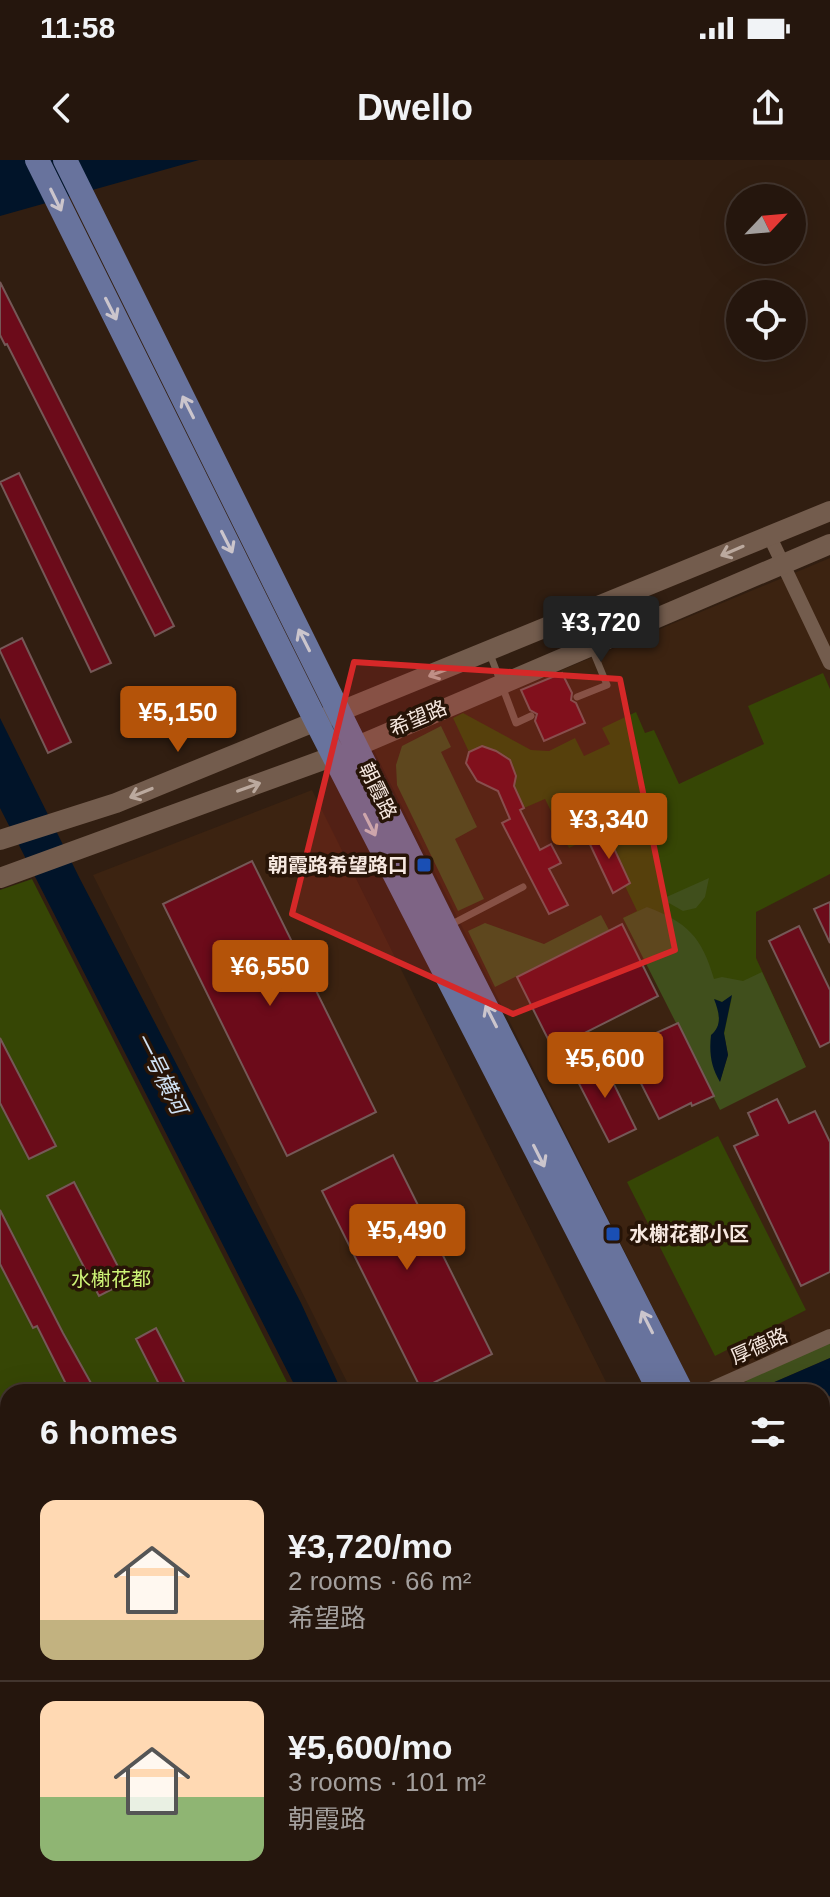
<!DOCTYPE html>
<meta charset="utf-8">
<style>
:root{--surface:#25160d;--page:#2d1f16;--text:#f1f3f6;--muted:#a39f9d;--line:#42352e;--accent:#b45309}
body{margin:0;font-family:Helvetica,"Noto Sans SC",sans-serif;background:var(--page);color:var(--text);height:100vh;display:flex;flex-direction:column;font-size:30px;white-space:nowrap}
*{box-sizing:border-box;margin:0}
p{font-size:26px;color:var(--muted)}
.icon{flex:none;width:44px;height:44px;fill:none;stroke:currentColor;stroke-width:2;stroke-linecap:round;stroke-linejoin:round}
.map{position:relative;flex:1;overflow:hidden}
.side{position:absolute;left:0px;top:1224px;width:830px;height:514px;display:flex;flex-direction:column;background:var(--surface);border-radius:24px 24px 0 0;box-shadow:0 8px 32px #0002,0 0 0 2px var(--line)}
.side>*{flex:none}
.needle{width:52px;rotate:64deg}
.tools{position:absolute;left:726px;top:24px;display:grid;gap:16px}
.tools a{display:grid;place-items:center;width:80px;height:80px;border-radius:50%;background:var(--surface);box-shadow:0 8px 32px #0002,0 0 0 2px var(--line);font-size:40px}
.price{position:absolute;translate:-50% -68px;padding:0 18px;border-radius:8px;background:var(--accent);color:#fff;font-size:26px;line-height:52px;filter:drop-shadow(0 2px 4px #0008)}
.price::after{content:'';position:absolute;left:50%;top:48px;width:24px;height:18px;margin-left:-12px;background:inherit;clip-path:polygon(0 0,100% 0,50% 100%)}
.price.on{background:#222;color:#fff}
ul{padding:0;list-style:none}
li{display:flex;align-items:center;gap:24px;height:200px;padding:0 40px}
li+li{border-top:2px solid var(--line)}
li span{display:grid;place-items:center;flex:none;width:224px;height:160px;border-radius:16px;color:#555}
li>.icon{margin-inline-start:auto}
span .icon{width:96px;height:96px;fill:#fffc;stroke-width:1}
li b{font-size:34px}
h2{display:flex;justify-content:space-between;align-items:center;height:96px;padding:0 40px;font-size:34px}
.status{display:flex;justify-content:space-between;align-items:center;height:56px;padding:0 40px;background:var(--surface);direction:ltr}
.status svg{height:22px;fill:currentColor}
header{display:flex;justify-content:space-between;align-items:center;height:104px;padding:0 40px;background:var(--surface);font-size:36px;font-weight:600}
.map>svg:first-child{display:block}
.built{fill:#3c2311}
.green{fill:#364605}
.forest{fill:#404f1c;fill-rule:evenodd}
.water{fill:#011429}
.building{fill:#6c0b1a;stroke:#755857;stroke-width:2}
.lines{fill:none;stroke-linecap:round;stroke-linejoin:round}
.lane{stroke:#735c4d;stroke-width:7}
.street{stroke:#735c4d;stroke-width:14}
.secondary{stroke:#735c4d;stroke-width:20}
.primary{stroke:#68739d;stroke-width:24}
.oneway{stroke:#cbc5cc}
.oneway2{stroke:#bba99e}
.marked{fill:#d62828;fill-opacity:0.2;stroke:#d62828;stroke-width:6;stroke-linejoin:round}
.transit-dot{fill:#1a4fb4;stroke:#271407;stroke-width:3}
.labels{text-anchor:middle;stroke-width:7;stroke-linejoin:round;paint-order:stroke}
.street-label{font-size:20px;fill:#f6e8e0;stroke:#271407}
.poi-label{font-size:20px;font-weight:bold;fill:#f6e8e0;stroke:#271407;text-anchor:end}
.park-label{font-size:20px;fill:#cef477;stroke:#271407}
.water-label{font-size:22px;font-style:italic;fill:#cfe1f3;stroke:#271407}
</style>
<div class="status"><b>11:58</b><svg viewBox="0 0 49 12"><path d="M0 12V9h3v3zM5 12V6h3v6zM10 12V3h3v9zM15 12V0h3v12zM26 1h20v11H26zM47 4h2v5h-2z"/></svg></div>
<header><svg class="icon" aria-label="back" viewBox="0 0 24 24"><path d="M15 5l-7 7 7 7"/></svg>Dwello<svg class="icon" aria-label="share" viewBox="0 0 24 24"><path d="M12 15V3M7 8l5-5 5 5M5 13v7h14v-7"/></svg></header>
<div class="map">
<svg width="830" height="1737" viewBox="0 0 830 1737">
<rect width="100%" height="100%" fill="#311e11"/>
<!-- built -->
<path class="built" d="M 830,398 L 830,1502 L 822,1486 L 822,1232 L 695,1232 L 373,589 Z
M 312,630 L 611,1232 L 352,1232 L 93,715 Z
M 8,1569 L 8,1730 L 127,1730 L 131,1737 L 0,1737 L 0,1573 Z"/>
<!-- green -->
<path class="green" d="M 823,513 L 830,529 L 830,714 L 756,752 L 756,798 L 806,907 L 678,863 L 623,758 L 637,751 L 625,726 L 630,723 L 606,671 L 569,688 L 545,639 L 524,648 L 514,626 L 516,616 L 510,601 L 496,591 L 482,587 L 469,592 L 453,558 L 463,553 L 531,590 L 549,591 L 575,578 L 584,596 L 610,584 L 602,568 L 636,552 L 645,573 L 654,570 L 679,624 L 764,584 L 748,546 Z
M 32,719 L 292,1232 L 8,1232 L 8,1503 L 0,1488 L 0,730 Z
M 718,976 L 806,1150 L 715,1196 L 627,1022 Z
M 127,1730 L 545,1730 L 548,1737 L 131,1737 Z"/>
<!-- forest -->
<path class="forest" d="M 441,566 L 451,587 L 441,592 L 477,667 L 455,679 L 484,739 L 458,751 L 397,625 L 396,605 L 402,586 Z
M 709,718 L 705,737 L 696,748 L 683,751 L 662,739 Z
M 647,747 C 687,762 702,777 714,819 L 722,817 L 743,821 L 762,812 L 806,907 L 720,950 L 623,758 ZM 732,837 L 724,874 L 728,895 L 720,921 L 711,876 C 723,865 719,853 715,839 L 722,842 Z
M 601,755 L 609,770 L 495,827 L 468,771 L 485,763 L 544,784 Z
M 830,1182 L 830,1198 L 763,1227 L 741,1220 Z"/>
<!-- water -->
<path class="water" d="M 0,0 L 199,0 L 0,56 Z
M 0,558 L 80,719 L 301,1143 L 342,1232 L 298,1232 L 0,648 Z
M 732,835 L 724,873 L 728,895 L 720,922 C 711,907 709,893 711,875 C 723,865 719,852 714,839 L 722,842 Z
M 830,1198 L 830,1236 L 822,1240 L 822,1232 L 762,1232 L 763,1227 Z"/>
<!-- building -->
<path class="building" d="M 0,122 L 174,466 L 155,476 L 7,184 L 5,185 L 0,175 Z
M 19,313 L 111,503 L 91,512 L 0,322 Z
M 22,478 L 71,582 L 48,593 L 0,491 L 0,489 Z
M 562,513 L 572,533 L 571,540 L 576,543 L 585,563 L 544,581 L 535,561 L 537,554 L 530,550 L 521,530 Z
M 482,586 L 496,591 L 510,600 L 516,616 L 514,626 L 524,648 L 520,650 L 540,690 L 551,684 L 561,703 L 549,709 L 568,745 L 549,754 L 502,663 L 510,659 L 498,631 L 477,621 L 466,603 L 469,592 Z
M 606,671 L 630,723 L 613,733 L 587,678 Z
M 252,701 L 376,952 L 287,996 L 163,744 Z
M 830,742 L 830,783 L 814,749 Z
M 622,764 L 658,836 L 553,889 L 517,817 Z
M 799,766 L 830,830 L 830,882 L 820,887 L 769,781 Z
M 678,863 L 714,936 L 692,946 L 691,943 L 659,959 L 623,888 Z
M 0,878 L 56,986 L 29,999 L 0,943 Z
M 601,898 L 636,969 L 609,982 L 573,912 Z
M 777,939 L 789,963 L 815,951 L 830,982 L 830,1112 L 801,1126 L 734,986 L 758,975 L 748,953 Z
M 393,995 L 492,1194 L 421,1229 L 322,1031 Z
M 74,1022 L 126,1122 L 99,1136 L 47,1036 Z
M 0,1050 L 63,1173 L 96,1232 L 70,1232 L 37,1166 L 33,1168 L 0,1104 Z
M 156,1168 L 189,1232 L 163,1232 L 136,1179 Z"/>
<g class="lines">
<!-- lane -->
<path class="lane" d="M 490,494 L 516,563 L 531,556
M 577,537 L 607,525 L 579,457
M 450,765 L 523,727
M 193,1730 L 207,1737
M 390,1730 L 393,1737
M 359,1737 L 361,1730"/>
<!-- street -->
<path class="street" d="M 769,375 L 830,503
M 704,1232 L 830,1176"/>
<!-- secondary -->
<path class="secondary" d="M 0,680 L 116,643 L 830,351
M 0,718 L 334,596 L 830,384"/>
<!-- primary -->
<path class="primary" d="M 37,0 L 316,561 L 660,1232
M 65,0 L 446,768 L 682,1232
M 822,1508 L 830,1524
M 822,1554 L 830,1569"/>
</g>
<!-- one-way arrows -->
<defs><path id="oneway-shaft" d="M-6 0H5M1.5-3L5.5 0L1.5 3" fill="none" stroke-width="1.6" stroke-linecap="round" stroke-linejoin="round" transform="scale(2)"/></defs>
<g class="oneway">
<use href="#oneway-shaft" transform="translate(56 40) rotate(64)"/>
<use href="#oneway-shaft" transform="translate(111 149) rotate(63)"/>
<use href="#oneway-shaft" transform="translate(188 247) rotate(-117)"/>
<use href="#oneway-shaft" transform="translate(227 382) rotate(63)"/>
<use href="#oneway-shaft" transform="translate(304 480) rotate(-117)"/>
<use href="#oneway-shaft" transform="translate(370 665) rotate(63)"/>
<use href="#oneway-shaft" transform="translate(491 856) rotate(-117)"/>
<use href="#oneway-shaft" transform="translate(539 996) rotate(63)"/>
<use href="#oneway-shaft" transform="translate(647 1162) rotate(-117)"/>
</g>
<g class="oneway2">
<use href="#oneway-shaft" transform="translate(732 391) rotate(157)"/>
<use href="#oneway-shaft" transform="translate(440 512) rotate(159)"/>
<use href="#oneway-shaft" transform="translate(249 627) rotate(-20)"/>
<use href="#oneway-shaft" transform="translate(141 633) rotate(158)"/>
</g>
<!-- marked area -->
<path class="marked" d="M 354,502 L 620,519 L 675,790 L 513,854 L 292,754 Z"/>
<!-- markers -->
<g class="transit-dot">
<rect x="416" y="697" width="16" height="16" rx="4"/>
<rect x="605" y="1066" width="16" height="16" rx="4"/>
</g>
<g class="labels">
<!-- street labels -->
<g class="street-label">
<text transform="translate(418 558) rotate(-23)" y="7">希望路</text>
<text transform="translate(378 631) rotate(64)" y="7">朝霞路</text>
<text transform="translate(759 1186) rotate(-24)" y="7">厚德路</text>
</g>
<!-- poi labels -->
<g class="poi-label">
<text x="408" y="712">朝霞路希望路口</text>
<text x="629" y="1081" text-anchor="start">水榭花都小区</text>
</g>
<!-- park labels -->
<g class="park-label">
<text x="111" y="1126">水榭花都</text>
</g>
<!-- water labels -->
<g class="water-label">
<text transform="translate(161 913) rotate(63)" y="8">一号横河</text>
</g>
</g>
</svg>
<div class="tools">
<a><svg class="needle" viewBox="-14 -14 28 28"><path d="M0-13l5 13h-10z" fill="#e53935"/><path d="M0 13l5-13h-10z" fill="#a39f9d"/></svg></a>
<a><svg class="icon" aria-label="locate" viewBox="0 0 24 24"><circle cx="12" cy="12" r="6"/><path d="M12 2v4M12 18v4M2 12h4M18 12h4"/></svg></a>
</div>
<b class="price on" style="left:601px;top:504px">¥3,720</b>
<b class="price" style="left:178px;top:594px">¥5,150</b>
<b class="price" style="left:609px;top:701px">¥3,340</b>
<b class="price" style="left:270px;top:848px">¥6,550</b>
<b class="price" style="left:605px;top:940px">¥5,600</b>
<b class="price" style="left:407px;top:1112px">¥5,490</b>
<section class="side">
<h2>6 homes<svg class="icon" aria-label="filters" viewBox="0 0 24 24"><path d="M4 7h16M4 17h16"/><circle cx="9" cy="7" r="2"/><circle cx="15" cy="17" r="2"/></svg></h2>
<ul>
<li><span style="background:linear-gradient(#ffd9b3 75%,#c2b280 0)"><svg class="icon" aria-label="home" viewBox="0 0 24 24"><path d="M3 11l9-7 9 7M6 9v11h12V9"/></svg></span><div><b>¥3,720/mo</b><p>2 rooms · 66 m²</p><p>希望路</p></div></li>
<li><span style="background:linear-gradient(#ffd9b3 60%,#8fb573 0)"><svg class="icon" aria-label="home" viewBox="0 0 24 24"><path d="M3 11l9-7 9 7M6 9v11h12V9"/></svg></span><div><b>¥5,600/mo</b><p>3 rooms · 101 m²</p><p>朝霞路</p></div></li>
</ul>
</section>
</div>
